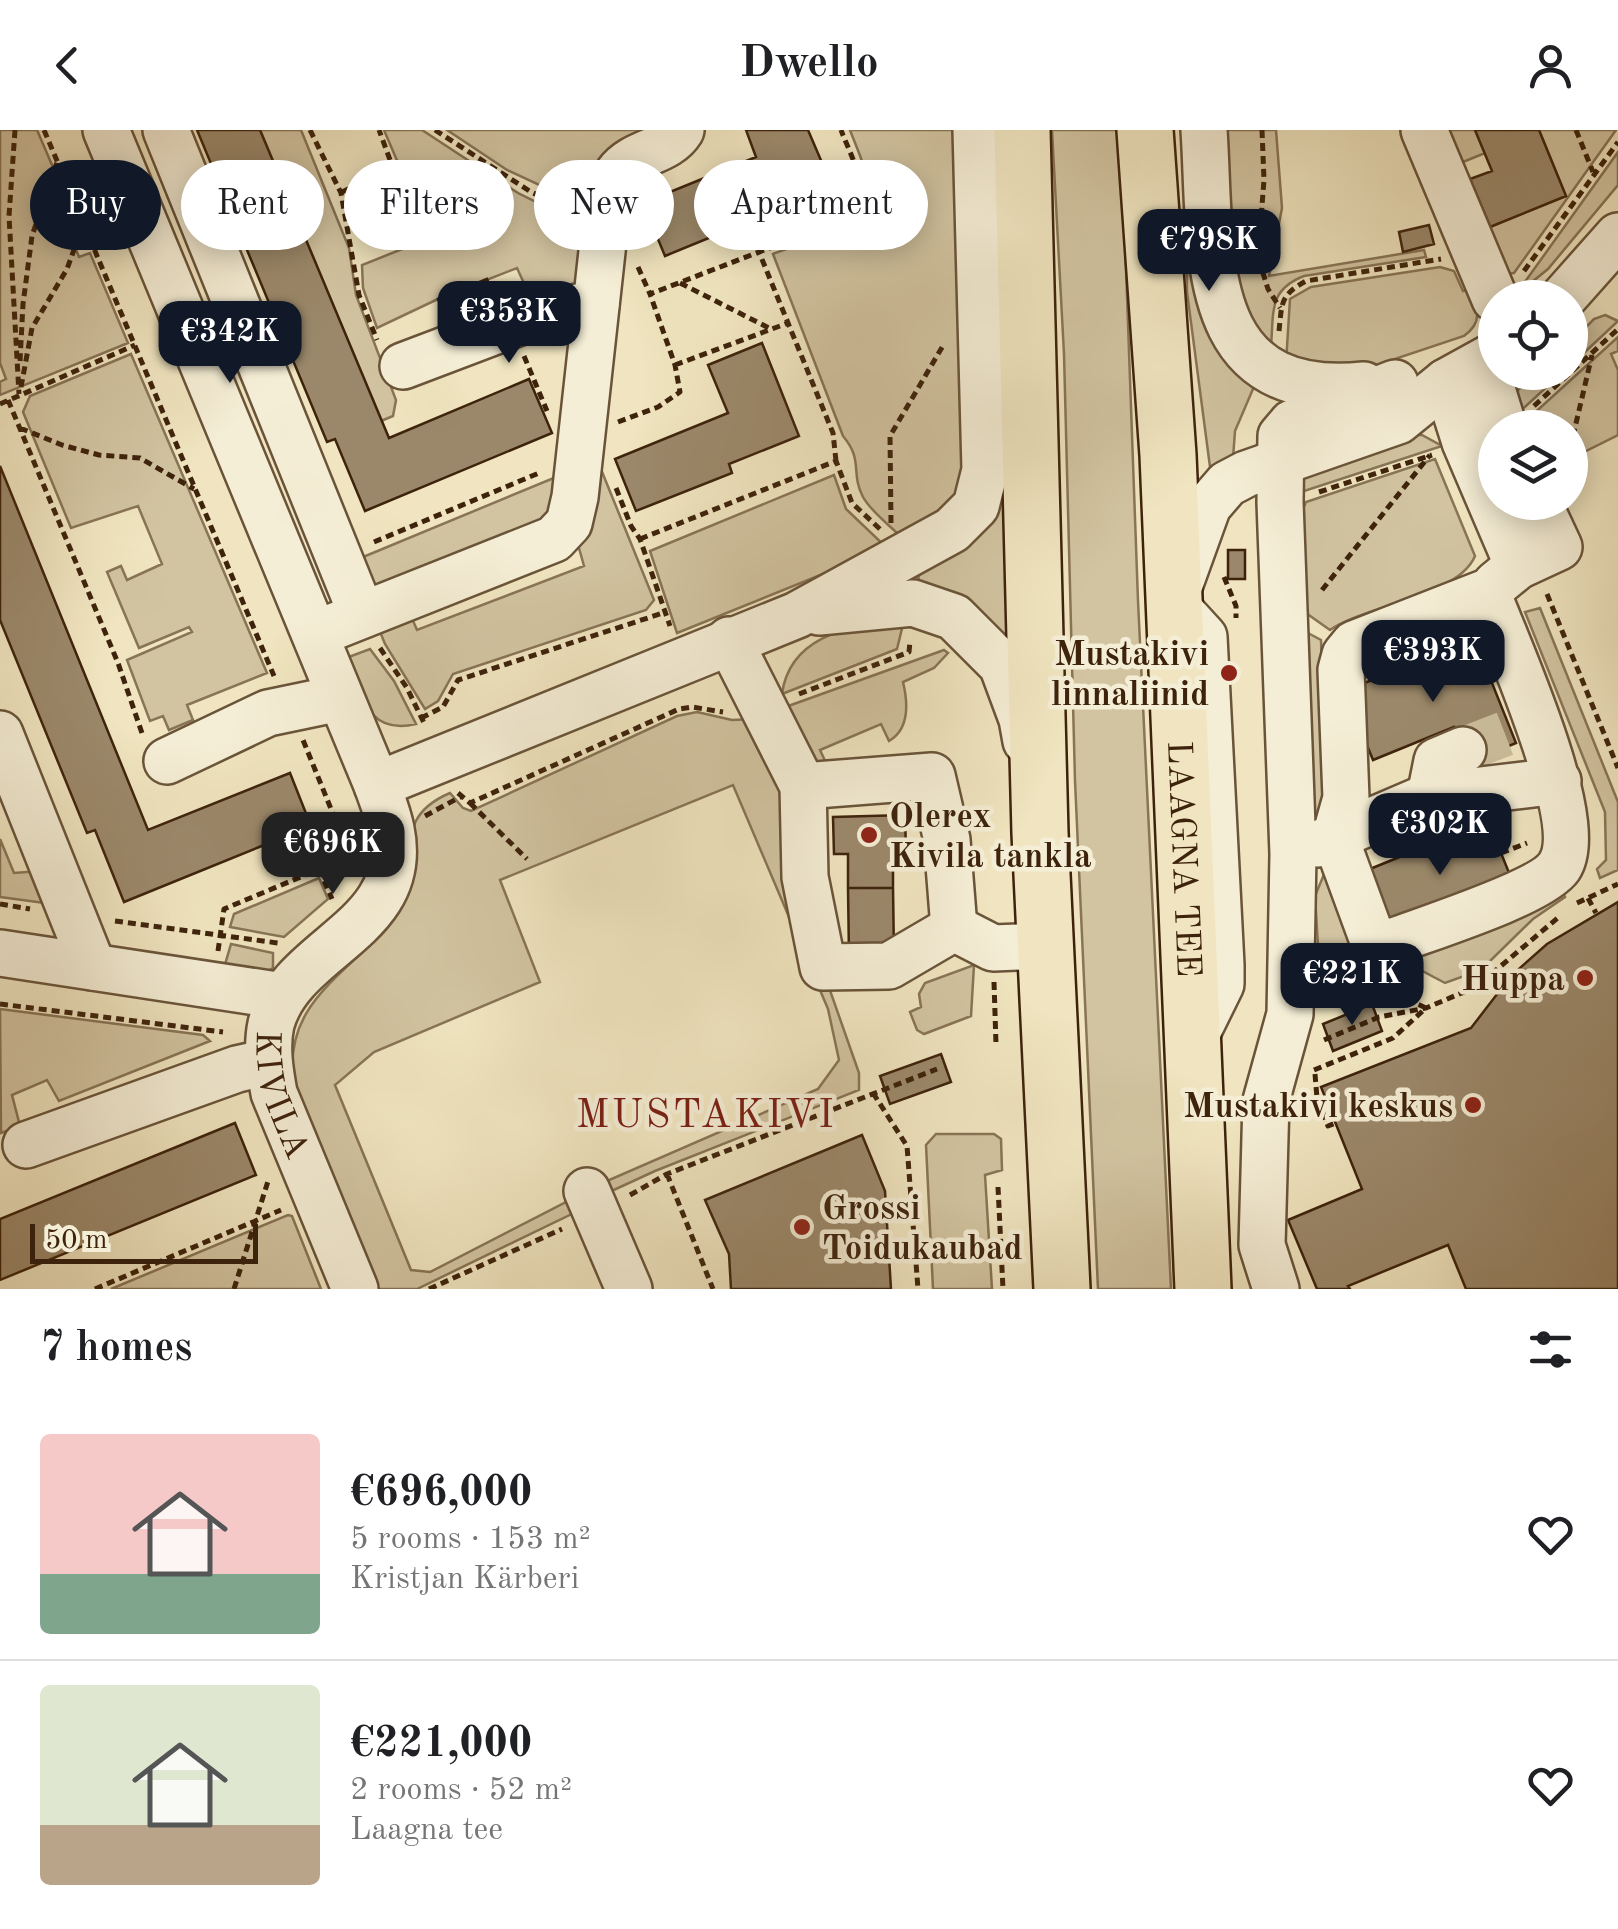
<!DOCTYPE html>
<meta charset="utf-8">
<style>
:root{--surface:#fff;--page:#f2f2f2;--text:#202124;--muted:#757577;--line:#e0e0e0;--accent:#111827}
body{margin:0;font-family:"Old Standard TT",serif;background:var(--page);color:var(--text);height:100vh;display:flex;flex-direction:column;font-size:38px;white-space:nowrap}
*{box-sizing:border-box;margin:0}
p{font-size:32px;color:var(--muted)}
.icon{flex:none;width:55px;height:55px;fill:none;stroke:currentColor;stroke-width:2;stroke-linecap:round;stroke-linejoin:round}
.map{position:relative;height:1159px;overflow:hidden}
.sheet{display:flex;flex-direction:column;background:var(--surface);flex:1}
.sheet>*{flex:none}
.hud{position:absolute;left:30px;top:30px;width:1000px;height:90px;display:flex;gap:20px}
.controls{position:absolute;left:1478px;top:150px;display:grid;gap:20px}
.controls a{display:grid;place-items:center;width:110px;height:110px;border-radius:50%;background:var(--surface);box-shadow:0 5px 25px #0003;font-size:50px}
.scale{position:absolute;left:30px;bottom:25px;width:228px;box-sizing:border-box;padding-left:10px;border:5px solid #3e230c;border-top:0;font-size:28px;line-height:35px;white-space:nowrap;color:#3e230c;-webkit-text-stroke:8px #f5eed6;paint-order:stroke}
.price{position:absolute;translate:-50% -85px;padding:0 22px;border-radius:20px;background:var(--accent);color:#fff;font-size:32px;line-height:65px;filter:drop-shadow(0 2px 5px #0008)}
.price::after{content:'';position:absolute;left:50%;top:60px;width:30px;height:22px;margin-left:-15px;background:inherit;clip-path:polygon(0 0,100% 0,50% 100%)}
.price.on{background:#222;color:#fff}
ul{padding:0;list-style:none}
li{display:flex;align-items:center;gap:30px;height:250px;padding:0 40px}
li+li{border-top:2px solid var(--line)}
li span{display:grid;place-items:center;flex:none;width:280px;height:200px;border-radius:10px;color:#555}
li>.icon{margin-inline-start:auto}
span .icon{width:120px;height:120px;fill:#fffc;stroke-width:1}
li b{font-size:42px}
h2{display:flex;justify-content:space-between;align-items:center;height:120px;padding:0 40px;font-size:42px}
.pill{padding:0 35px;border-radius:45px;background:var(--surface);box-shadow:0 5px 25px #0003;font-size:35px;line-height:90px}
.pill.on{background:var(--accent);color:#fff}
header{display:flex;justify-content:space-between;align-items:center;height:130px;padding:0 40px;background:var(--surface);font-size:45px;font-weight:700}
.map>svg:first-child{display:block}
.green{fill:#d2c4a1;stroke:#887456;stroke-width:2.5}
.building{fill:#9b886a;stroke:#3e230c;stroke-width:2.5}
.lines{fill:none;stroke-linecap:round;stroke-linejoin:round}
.minor-tunnel{stroke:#ccbe9c;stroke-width:45;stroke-dasharray:45 22;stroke-linecap:butt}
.minor-casing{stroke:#6a5439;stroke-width:50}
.major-casing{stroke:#3e230c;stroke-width:60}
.path{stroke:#3e230c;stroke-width:5;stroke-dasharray:8 5;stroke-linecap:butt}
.minor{stroke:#f5eed6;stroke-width:45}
.major{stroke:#f0e5c0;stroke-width:55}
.poi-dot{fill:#8f2418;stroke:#f5eed6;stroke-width:4}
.labels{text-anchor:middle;stroke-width:9;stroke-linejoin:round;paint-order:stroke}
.poi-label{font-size:35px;font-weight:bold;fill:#3e230c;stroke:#f5eed6;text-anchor:end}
.street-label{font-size:35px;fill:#3e230c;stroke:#f5eed6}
.quarter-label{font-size:40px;letter-spacing:2.5px;fill:#7a1f14;stroke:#f5eed6}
</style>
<header><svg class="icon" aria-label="back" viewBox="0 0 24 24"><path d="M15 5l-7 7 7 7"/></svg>Dwello<svg class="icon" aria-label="person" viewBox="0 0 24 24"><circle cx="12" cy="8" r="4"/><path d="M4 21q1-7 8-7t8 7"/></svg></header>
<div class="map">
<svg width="1618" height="1159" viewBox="0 0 1618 1159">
<rect width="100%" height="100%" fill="#f0e5c0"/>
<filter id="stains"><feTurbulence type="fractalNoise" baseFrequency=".002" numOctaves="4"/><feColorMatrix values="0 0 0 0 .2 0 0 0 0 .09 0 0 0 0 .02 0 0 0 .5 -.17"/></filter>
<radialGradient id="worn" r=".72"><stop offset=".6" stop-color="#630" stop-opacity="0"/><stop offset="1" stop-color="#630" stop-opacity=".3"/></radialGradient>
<!-- green -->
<path class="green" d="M 0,0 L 37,0 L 70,77 L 60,81 L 79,127 L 90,123 L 128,213 L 0,265 L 0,252 L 6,249 L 0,233 Z
M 260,0 L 301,0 L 349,118 L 356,165 L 396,270 L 393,286 L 381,291 Z
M 384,0 L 422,0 L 518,63 L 592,100 L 585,151 L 533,173 L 517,138 L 438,169 L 377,198 L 363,158 L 362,135 L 430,108 Z
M 447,0 L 662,0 L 593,80 L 507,40 Z
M 850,0 L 964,0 L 974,330 L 954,378 L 903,409 C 891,396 871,382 863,367 C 850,342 864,331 843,306 L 773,124 C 800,113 866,96 867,61 C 868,40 857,19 850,0 Z
M 1052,0 L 1121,0 L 1138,471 L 1171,1159 L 1098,1159 L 1075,651 L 1064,224 Z
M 1218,0 L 1276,0 L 1282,78 L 1269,146 L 1424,120 L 1426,127 L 1304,146 C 1268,160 1274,182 1271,216 L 1237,178 Z
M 1444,0 L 1475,0 L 1485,23 L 1458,34 Z
M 1539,0 L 1616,0 L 1514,143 L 1506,144 L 1465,51 L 1470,49 L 1491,96 L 1566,66 Z
M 1186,17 L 1256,252 L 1235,301 L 1233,328 L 1210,337 L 1187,162 Z
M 1618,22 L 1618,55 L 1548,139 L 1527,156 L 1522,156 Z
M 1440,137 L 1454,141 L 1463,161 L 1467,160 C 1478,179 1484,191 1464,206 L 1365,239 L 1286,233 L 1290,169 L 1311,157 Z
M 1605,185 L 1618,191 L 1570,236 L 1570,213 L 1594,189 Z
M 1618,207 L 1618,221 L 1611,224 L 1618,240 L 1618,305 L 1570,329 L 1570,298 L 1518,298 Z
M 131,224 L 267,543 L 187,575 L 193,590 L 169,600 L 163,586 L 150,591 L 127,530 L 192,502 L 189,497 L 139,518 L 107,442 L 121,436 L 127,450 L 162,434 L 138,376 L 71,398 L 23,282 L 30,266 Z
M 1537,243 L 1562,243 L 1516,285 L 1518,260 Z
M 1404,305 L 1422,305 L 1442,316 L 1295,364 L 1297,342 Z
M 594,322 L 654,470 L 646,480 L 453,544 L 438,571 L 425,579 L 385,514 L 376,492 L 408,479 L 417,500 L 584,436 L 577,411 Z
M 1435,329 L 1475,426 C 1458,467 1365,475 1330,500 L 1306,483 L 1303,379 L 1306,372 Z
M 1002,342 L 1009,521 L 919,457 L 918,436 Z
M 561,345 L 558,372 L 526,404 L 367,465 L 351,432 Z
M 834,345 L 846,379 L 887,418 L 677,503 L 650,421 Z
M 1540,478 L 1618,672 L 1618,740 L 1600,748 L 1597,739 L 1606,730 L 1605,682 L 1525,482 Z
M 905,486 L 897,519 L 782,564 C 790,503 855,496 905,486 Z
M 1306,502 L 1321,510 L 1326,671 L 1319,688 L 1314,681 Z
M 370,519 L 394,551 L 416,594 C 367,606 361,564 346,528 Z
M 944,520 L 948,523 L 934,538 L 903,552 C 908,573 910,599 889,611 L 881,594 L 820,620 L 826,633 L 821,641 L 780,579 Z
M 697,582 L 732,590 L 753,589 L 788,655 L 826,849 L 859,943 L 859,960 L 655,1041 L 603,1065 L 600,1054 L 818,959 L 839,930 L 828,879 L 733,655 L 500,750 L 540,852 L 374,922 L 335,955 L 411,1140 L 430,1142 L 574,1068 L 580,1080 L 417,1159 L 376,1159 L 294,959 C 283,889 322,860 368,817 C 381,806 395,791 401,775 C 419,728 391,688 450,663 L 463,678 L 471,681 L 677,586 Z
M 0,709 L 14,743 L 40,741 L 52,774 L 0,767 Z
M 1325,742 L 1389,830 L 1383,845 C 1361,855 1341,863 1320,848 L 1315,766 Z
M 319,748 L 328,769 L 284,807 L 230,797 L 234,784 Z
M 1559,754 L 1565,767 L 1533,789 L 1481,840 L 1445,853 L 1398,828 Z
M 231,814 L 273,823 L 273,838 L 264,843 L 224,838 Z
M 974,835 L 971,886 L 924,904 L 917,900 L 910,882 L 921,877 L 919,864 L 925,853 Z
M 0,879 L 203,905 L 210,911 L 59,971 L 47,950 L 12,965 L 20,996 L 1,1003 Z
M 936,1004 L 994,1004 L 1001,1009 L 1002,1040 L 985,1045 L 992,1159 L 933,1159 L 926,1015 Z
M 288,1085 L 292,1086 L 321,1159 L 111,1159 Z"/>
<!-- building -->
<path class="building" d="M 197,0 L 260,0 L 389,308 L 529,249 L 552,303 L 365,381 L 335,309 L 327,312 Z
M 746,0 L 808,0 L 829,49 L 757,79 L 760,87 L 665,126 L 643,73 L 756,27 Z
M 1475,0 L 1539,0 L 1566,66 L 1490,97 L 1470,49 L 1492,41 Z
M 1429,95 L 1434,114 L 1403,122 L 1399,102 Z
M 487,149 L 499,178 L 450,198 L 438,169 Z
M 762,213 L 799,306 L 729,334 L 732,343 L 636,381 L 615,329 L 728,283 L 708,235 Z
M 0,336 L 148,700 L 290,643 L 311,696 L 124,772 L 95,700 L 87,703 L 0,490 Z
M 1228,420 L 1245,420 L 1245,449 L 1228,449 Z
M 1474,508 L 1516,613 L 1468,633 L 1454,597 L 1373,630 L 1345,561 Z
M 905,685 L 906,722 L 893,723 L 893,758 L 848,758 L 848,724 L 834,724 L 833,687 Z
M 1488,691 L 1514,755 L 1391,805 L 1365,741 Z
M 848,758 L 893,758 L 894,825 L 849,826 Z
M 1618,772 L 1618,1159 L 1466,1159 L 1448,1115 L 1348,1156 L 1350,1159 L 1317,1159 L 1288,1090 L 1362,1059 L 1321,957 L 1471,898 L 1511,846 L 1547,814 Z
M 1372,874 L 1382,901 L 1333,921 L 1323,894 Z
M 941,924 L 951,952 L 890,974 L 880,946 Z
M 235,993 L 256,1045 L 0,1150 L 0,1089 Z
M 862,1005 L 885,1061 L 891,1159 L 731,1159 L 729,1124 L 705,1070 Z"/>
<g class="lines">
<!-- minor-tunnel -->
<path class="minor-tunnel" d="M 1463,620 L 1512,601"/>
<!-- minor casing -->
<g class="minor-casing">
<g id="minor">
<path id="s1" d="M 106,0 L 377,655 C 382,669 388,684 391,699 C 412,800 292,815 271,894 C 266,917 270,941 274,963 L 355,1159"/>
<path d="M 166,0 L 362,485"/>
<path d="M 1204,0 C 1212,121 1194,272 1364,255"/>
<path d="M 1424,0 L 1495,169"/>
<path d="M 1563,168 L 1618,106"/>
<path d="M 1484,233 L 1504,298"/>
<path d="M 403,236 L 543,183 L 596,174"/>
<path d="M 1446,252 L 1465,312 L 1518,436"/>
<path d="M 1496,454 L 1518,436 L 1559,417 L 1538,372"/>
<path d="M 1487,462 C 1506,512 1589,693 1559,737 C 1540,764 1421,800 1386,814 L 1372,808 L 1335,707 L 1346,668 L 1341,540 L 1345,525 L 1354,514 Z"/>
<path d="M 819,482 L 913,473 L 954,487 L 1002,535 L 1022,589 L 1026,611"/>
<path d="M 315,504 L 554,409 L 569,393 L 575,367 L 608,67 C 611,60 614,50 618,43 C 634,21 667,23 681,0"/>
<path d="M 729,510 L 803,656 L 805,747 L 823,837 L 889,836 L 954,798 L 993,818 L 1046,816"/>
<path d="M 0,604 L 93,837"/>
<path d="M 167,631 L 268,583 L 340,568"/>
<path d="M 377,655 L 797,485 L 952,400 L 976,376 L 985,340 L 976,0"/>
<path d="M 803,656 L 932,646 L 947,710 L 954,798"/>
<path d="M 1430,666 L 1437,631 L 1463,620"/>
<path d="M 1318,714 L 1430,666 L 1558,651"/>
<path d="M 0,823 L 283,866"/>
<path d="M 1192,913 L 1221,854 L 1221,835 L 1204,507 L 1173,473 L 1208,376 L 1227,354 L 1246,344 L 1398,291 L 1446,252 L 1495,225"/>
<path d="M 26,1015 L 237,939 L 268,932"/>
<path d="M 587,1061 L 629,1159"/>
<path d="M 1276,1159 L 1262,1115 L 1266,971 L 1290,884 L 1293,724 L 1280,372 L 1281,306 L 1292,293 L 1395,253"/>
</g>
</g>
<!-- major casing -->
<g class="major-casing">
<g id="major">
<path d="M 1022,0 L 1040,703 L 1062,1159"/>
<path id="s2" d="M 1145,0 L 1168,325 L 1203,1159"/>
</g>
</g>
<!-- path -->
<path class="path" d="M 15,0 L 9,86 L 19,264
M 44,0 L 274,546
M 310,0 L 341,63 L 359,165 L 377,210
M 435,0 L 531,62 L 570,79
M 1262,0 L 1264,50 L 1258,127 L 1268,159 L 1280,178
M 1576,0 L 1593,42
M 342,62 L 393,38 L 379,0
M 638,137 L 650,164 L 759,122
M 1524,141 L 1618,12
M 680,153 L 771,199
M 1279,201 C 1282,173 1280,165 1306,151 L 1441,129
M 524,226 L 547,281
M 20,231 L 23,174 L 32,106 L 57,32
M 675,235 L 788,193
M 21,257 L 32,198 L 67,139 L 75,117
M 8,270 L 118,533 L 143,606
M 0,274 L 135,215
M 1534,276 L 1618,199
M 618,292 L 658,277 L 680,262 L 675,235 L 650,164
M 20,298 L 62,315 L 99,325 L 140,328 L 194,359
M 1570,319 L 1592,225
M 836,331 L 833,303 L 759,122 C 783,112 857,90 859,62 C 861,41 848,19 841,0
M 616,358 L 631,396 L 640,409 L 670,496
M 1319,362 L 1432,325
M 891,393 L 890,306 L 944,214
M 640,409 L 836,331 L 852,373 L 881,400
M 374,412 L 539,343
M 1224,447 L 1236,476 L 1236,488
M 1322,460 L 1430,325
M 1547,464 L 1618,638
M 380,518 L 407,558 L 425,595
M 799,564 L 909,522 L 910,511
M 421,588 L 443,577 L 458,550 L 666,482
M 458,663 L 470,673 L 679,579 L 692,577 L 723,582
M 470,673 L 527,729
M 425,686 L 462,666
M 1501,723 L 1527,713
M 319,739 L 332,769
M 1588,768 L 1596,783
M 1577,773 L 1618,754
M 0,774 L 30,779
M 115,791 L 278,813
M 218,821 L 224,779 L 334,733 L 342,720 L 340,701 L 303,610
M 994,852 L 996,914
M 0,874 L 223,902
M 1324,910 L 1379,887 L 1426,878 L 1476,857 L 1560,786
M 1314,940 L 1393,908 L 1426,878 L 1385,859 L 1327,873
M 1315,944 L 1317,968 L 1328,996 L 1336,993
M 873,963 L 907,1016 L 918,1159
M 667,1044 L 713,1159
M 998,1057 L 1003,1159
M 630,1065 L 667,1044 L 937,939
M 95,1159 L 281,1080
M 234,1159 L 269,1048
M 429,1159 L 562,1099"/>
<!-- minor -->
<use href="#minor" class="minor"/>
<!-- major -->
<use href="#major" class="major"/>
</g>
<!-- markers -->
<g class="poi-dot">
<circle cx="1229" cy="543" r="10"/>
<circle cx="869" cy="705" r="10"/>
<circle cx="1585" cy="848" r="10"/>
<circle cx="1473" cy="975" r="10"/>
<circle cx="802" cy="1097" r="10"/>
</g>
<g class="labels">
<!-- poi labels -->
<g class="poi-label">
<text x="1209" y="535">Mustakivi<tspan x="1209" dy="40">linnaliinid</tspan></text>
<text x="889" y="697" text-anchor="start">Olerex<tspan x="889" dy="40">Kivila tankla</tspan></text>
<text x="1565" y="860">Huppa</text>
<text x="1453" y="987">Mustakivi keskus</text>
<text x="822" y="1089" text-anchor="start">Grossi<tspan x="822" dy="40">Toidukaubad</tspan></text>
</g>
<!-- street labels -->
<g class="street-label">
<text dy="12" stroke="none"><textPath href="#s2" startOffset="730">LAAGNA TEE</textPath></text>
<text dy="12" stroke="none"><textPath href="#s1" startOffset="1068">KIVILA</textPath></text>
</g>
<!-- quarter labels -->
<g class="quarter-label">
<text x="706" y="997">MUSTAKIVI</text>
</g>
</g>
<rect width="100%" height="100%" filter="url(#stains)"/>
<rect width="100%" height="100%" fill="url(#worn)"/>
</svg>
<div class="controls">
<a><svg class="icon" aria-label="locate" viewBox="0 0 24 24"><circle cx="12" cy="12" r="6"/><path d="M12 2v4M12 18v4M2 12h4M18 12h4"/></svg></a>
<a><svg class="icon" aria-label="layers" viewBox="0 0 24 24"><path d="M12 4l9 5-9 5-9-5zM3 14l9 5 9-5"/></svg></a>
</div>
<div class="scale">50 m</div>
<b class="price" style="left:1209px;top:164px">€798K</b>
<b class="price" style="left:509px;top:236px">€353K</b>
<b class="price" style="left:230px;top:256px">€342K</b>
<b class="price" style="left:1433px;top:575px">€393K</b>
<b class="price" style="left:1440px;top:748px">€302K</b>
<b class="price on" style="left:333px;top:767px">€696K</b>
<b class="price" style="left:1352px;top:898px">€221K</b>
<div class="hud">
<a class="pill on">Buy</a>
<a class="pill">Rent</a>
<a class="pill">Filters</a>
<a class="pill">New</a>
<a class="pill">Apartment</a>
</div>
</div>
<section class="sheet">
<h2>7 homes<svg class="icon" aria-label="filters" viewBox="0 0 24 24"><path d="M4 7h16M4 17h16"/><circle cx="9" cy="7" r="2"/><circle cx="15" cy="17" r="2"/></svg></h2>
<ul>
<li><span style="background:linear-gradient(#f6c9c9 70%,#7fa58c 0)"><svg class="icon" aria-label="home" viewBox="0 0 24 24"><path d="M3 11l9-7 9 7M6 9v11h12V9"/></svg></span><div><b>€696,000</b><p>5 rooms · 153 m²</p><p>Kristjan Kärberi</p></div><svg class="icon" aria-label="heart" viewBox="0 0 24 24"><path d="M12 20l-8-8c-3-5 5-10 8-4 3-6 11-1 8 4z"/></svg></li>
<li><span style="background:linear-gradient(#dfe7d0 70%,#b9a48a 0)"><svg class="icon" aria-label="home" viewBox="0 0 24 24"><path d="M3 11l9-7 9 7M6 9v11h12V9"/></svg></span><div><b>€221,000</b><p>2 rooms · 52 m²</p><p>Laagna tee</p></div><svg class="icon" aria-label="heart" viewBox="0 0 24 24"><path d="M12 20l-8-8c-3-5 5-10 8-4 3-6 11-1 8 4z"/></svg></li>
</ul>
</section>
